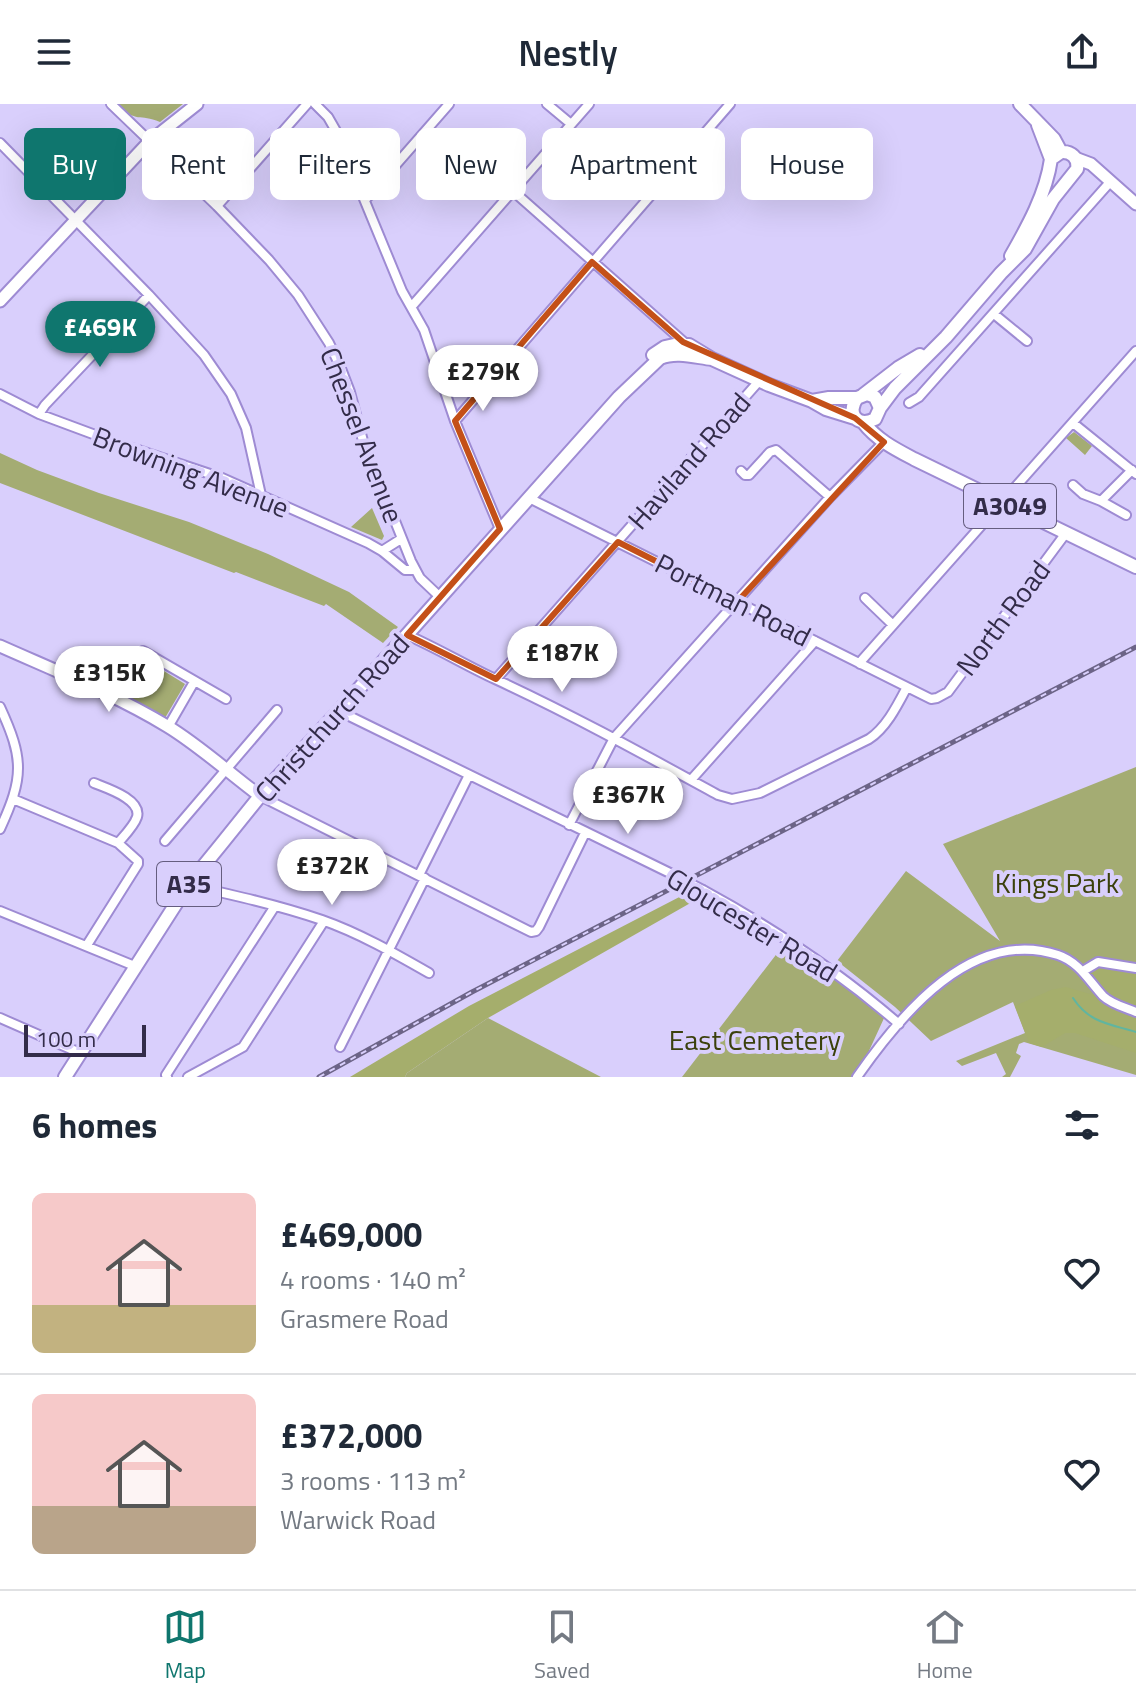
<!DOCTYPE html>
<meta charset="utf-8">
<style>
:root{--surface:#fff;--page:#f6f6f7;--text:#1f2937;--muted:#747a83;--line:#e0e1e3;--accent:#0f766e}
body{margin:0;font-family:"Titillium Web",sans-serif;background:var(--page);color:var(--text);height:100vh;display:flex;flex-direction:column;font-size:30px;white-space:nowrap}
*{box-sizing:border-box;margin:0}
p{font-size:26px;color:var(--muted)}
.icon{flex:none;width:44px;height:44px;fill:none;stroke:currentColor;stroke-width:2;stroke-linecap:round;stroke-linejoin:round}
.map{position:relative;height:973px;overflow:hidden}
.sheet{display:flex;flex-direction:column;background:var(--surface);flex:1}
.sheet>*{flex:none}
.banner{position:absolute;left:24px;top:24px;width:1088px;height:72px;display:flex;gap:16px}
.scale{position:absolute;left:24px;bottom:20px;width:122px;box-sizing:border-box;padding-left:8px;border:4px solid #332c49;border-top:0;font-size:22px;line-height:28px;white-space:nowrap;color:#332c49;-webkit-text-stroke:6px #d9cffc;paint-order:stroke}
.price{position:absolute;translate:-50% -68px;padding:0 18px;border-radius:28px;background:#fff;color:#222;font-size:26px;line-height:52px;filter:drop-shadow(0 2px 4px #0008)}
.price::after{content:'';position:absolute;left:50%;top:48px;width:24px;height:18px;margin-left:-12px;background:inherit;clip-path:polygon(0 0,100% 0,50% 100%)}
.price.active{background:var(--accent);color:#fff}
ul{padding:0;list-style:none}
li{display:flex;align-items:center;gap:24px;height:200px;padding:0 32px}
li+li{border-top:2px solid var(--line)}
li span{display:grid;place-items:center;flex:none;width:224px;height:160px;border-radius:12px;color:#555}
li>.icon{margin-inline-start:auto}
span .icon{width:96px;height:96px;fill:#fffc;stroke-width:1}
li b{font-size:34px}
h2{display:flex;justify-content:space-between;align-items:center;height:96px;padding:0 32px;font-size:34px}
.pill{padding:0 28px;border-radius:12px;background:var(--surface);box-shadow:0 8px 32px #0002;font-size:28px;line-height:72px}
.pill.active{background:var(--accent);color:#fff}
header{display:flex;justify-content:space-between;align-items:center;height:104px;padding:0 32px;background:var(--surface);font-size:36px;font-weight:600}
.tab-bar{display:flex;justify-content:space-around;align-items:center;height:112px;border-top:2px solid var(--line);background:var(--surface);font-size:22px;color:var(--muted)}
.tab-bar a{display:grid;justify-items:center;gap:4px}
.tab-bar .active{color:var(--accent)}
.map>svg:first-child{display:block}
.green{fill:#a4ac73}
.forest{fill:#a5ae6c}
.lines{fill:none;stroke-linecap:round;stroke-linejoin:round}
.stream{stroke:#60b5a0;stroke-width:2}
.street-casing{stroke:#9e8bd3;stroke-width:12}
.secondary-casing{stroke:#9e8bd3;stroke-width:15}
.primary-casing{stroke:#9e8bd3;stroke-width:16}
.street{stroke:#fff;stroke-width:8}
.secondary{stroke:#fff;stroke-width:11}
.primary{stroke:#fff;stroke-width:12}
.rail-casing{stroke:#6c6487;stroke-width:5}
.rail{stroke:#d9cffc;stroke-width:2;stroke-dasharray:6;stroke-linecap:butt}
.street-bridge-casing{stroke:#9e8bd3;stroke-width:12;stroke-linecap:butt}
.street-bridge{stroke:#fff;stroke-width:8}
.marked{fill:none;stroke:#c45018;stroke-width:6;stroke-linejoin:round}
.labels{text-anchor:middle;stroke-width:8;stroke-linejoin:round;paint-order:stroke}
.shield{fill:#d9cffc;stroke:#655d7f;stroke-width:2}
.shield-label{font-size:26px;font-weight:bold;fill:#332c49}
.street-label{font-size:28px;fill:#332c49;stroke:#d9cffc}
.park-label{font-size:28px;fill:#3b400c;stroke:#d9cffc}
</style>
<header><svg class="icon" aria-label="menu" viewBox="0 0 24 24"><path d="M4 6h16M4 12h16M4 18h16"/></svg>Nestly<svg class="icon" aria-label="share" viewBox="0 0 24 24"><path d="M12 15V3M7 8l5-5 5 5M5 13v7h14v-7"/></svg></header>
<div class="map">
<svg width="1136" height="973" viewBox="0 0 1136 973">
<rect width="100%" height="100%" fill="#d9cffc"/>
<!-- green -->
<path class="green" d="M 116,0 L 183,0 L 160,18 C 139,9 137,20 116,0 Z
M 1074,328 L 1092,342 L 1085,351 L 1066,334 Z
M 0,349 L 37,366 L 99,389 L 189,418 L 268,450 L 349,488 L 398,523 L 383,539 L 326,500 L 324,502 L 236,468 L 234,469 L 0,379 Z
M 372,404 L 384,432 L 382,436 L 351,423 Z
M 146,556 L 185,580 L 165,614 L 127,592 Z
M 1136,663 L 1136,971 L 1024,938 L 1019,940 L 1016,949 L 1021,952 L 1010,973 L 1002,973 L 1006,970 L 996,949 L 962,962 L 956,957 L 1025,929 L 1013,898 L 931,937 L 895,903 L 837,857 L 906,767 L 1000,837 L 943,740 Z
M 785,839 L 885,912 L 857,973 L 682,973 Z
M 488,914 L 601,973 L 405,973 L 407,969 Z"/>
<!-- forest -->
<path class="forest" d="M 689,788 L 701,793 L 488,914 L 407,969 L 405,973 L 350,973 L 469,902 Z
M 1098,858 L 1136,864 L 1136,949 L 1075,929 L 1065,929 L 1042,943 L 1029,939 L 1015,902 L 1051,886 L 1066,883 L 1104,894 L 1083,867 Z"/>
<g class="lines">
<!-- stream -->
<path class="stream" d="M 1073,894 C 1089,919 1110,920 1136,928"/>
<!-- street casing -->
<g class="street-casing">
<path id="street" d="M 111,0 L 217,102 L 269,156 L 298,191 L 329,239 L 340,262 L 350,288 L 363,337 L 411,457 L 420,474 L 440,493
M 315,0 L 328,13 L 336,27 L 402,187 L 424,226 L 455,317 L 500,425
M 547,0 L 571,20
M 0,39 L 149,191 L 204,251 L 231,290 L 246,324 L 261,391
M 513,87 L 686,240
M 365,96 L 449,0
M 217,102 L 307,0
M 412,202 L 589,0
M 994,210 L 1027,237
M 0,290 L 39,310 L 117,339 L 222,374 L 368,439 L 382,447 L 405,466 L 415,466
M 909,299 L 919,293 L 1111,77
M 39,310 L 45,301 L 149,191
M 455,317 L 730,0
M 1073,319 L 1136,370
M 741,367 L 745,371 L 749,371 L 770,348 L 776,346 L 830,393
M 1073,381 L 1083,390 L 1101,397 L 1132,366
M 529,394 L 931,595 L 937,594 L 948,588 L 1066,429
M 1101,397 L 1126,411
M 382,447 L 401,435
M 865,494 L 893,521
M 407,531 C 437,544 465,561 495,575 C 571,610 645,651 718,691 L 732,695 L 760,689 L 869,635 C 886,624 897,602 907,583
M 860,560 L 862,556 L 1136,247
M 496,575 L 760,276
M 118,595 L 143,547 L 226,595
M 0,603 C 24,655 24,673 0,725
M 339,607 L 674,771
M 168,623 L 194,578
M 691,676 L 815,537
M 94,679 C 106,684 142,695 137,713 C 134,722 124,732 118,739
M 260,692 L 531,828 L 536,827 L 539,823 L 585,729
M 13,695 L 118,739 L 138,757 L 138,760 L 87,841
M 569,721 L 614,634 L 830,393 L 884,338
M 165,737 L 277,606
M 419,771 L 469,671
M 188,781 C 233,791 278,801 322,816 C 359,829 394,849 429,869
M 703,786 C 773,824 839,868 899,920
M 0,807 L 137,863
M 1083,867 L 1098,858 L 1136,864
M 0,914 L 80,949
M 340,943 L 425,774
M 167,973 L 166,971 L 275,802
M 188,973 L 243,943 L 324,817
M 857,973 C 901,910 972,823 1058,851 C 1079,858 1089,877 1103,892 C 1111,900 1126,904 1136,908"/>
</g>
<!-- secondary casing -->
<g class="secondary-casing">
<path id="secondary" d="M 1075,54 L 1091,60 L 1136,100
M 0,197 L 149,38 L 197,0
M 0,542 C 56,567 114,590 167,622 C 200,642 229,669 260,692"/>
</g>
<!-- primary casing -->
<g class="primary-casing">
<path id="primary" d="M 1020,0 L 1054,35 L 1061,48
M 1038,21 L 1051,55
M 1011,152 C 1028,122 1046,90 1051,55 L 1061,48
M 653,251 L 665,243 L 674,241 L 689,241 L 712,255 L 769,281 L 812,297 L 826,305 L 855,314
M 863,291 L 898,264 L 920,251
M 812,297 L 829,294 L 857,294
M 880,304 L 875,293 L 867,290 L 857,294 C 846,309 857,324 875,315 L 880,304 L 895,284 L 946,233 L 1001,169 L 1025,145 L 1053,95 L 1077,65 C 1079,54 1071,47 1061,48
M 863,318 C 877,336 895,345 914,355 L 1136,463
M 65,973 L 188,781 L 223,738 L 260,692 L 339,607 L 619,293 L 660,254 C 676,247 695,253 712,255"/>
</g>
<!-- street -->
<use href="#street" class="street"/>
<!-- secondary -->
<use href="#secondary" class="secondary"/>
<!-- primary -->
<use href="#primary" class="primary"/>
<!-- rail casing -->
<g class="rail-casing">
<path id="rail" d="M 319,973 L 472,888 L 1136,543"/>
</g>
<!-- rail -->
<use href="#rail" class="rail"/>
<!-- street-bridge casing -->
<g class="street-bridge-casing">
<path id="street-bridge" d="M 674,771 L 703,786"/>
</g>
<!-- street-bridge -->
<use href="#street-bridge" class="street-bridge"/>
</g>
<!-- marked area -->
<path class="marked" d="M 592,158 L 683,238 L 855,314 L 884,338 L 737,498 L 618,438 L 496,575 L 407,531 L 500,425 L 455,317 Z"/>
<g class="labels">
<!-- shield labels -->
<g class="shield">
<rect x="964" y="380" width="92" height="44" rx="6"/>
<rect x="157" y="758" width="64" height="44" rx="6"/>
</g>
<g class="shield-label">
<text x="1010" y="411">A3049</text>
<text x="189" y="789">A35</text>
</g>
<!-- street labels -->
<g class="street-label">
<text transform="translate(362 331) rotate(69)" y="10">Chessel Avenue</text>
<text transform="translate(689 357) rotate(-49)" y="10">Haviland Road</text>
<text transform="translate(191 368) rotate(21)" y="10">Browning Avenue</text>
<text transform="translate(733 496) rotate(27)" y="10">Portman Road</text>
<text transform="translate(1003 514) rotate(-53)" y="10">North Road</text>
<text transform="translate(332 614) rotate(-48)" y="10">Christchurch Road</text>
<text transform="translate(752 821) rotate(31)" y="10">Gloucester Road</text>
</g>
<!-- park labels -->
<g class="park-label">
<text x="1057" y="789">Kings Park</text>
<text x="755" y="946">East Cemetery</text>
</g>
</g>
</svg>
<div class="scale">100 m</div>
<b class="price active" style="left:100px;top:265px">£469K</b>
<b class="price" style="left:483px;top:309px">£279K</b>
<b class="price" style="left:562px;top:590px">£187K</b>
<b class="price" style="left:109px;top:610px">£315K</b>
<b class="price" style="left:628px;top:732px">£367K</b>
<b class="price" style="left:332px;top:803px">£372K</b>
<div class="banner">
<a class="pill active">Buy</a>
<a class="pill">Rent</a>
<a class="pill">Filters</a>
<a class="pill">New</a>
<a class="pill">Apartment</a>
<a class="pill">House</a>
</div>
</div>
<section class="sheet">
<h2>6 homes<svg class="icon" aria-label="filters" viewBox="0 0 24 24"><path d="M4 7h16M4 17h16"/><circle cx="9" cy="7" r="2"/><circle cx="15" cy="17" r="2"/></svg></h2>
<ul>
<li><span style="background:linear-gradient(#f6c9c9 70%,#c2b280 0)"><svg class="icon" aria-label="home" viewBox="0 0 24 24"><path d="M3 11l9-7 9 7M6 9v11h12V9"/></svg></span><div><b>£469,000</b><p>4 rooms · 140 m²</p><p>Grasmere Road</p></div><svg class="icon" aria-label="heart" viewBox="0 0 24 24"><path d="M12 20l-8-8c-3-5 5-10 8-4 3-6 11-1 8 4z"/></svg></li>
<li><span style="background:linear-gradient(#f6c9c9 70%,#b9a48a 0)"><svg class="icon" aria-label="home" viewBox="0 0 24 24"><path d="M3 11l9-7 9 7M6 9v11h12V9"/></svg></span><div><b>£372,000</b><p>3 rooms · 113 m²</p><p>Warwick Road</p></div><svg class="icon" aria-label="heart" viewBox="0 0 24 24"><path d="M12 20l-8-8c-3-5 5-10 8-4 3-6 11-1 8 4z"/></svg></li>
</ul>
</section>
<nav class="tab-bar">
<a class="active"><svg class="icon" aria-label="map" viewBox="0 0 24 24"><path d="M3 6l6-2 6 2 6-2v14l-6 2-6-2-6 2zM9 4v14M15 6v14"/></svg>Map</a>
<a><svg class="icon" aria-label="saved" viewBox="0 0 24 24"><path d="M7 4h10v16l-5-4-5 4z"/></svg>Saved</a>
<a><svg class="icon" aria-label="home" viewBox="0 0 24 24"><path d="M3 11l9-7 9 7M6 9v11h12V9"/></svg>Home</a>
</nav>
